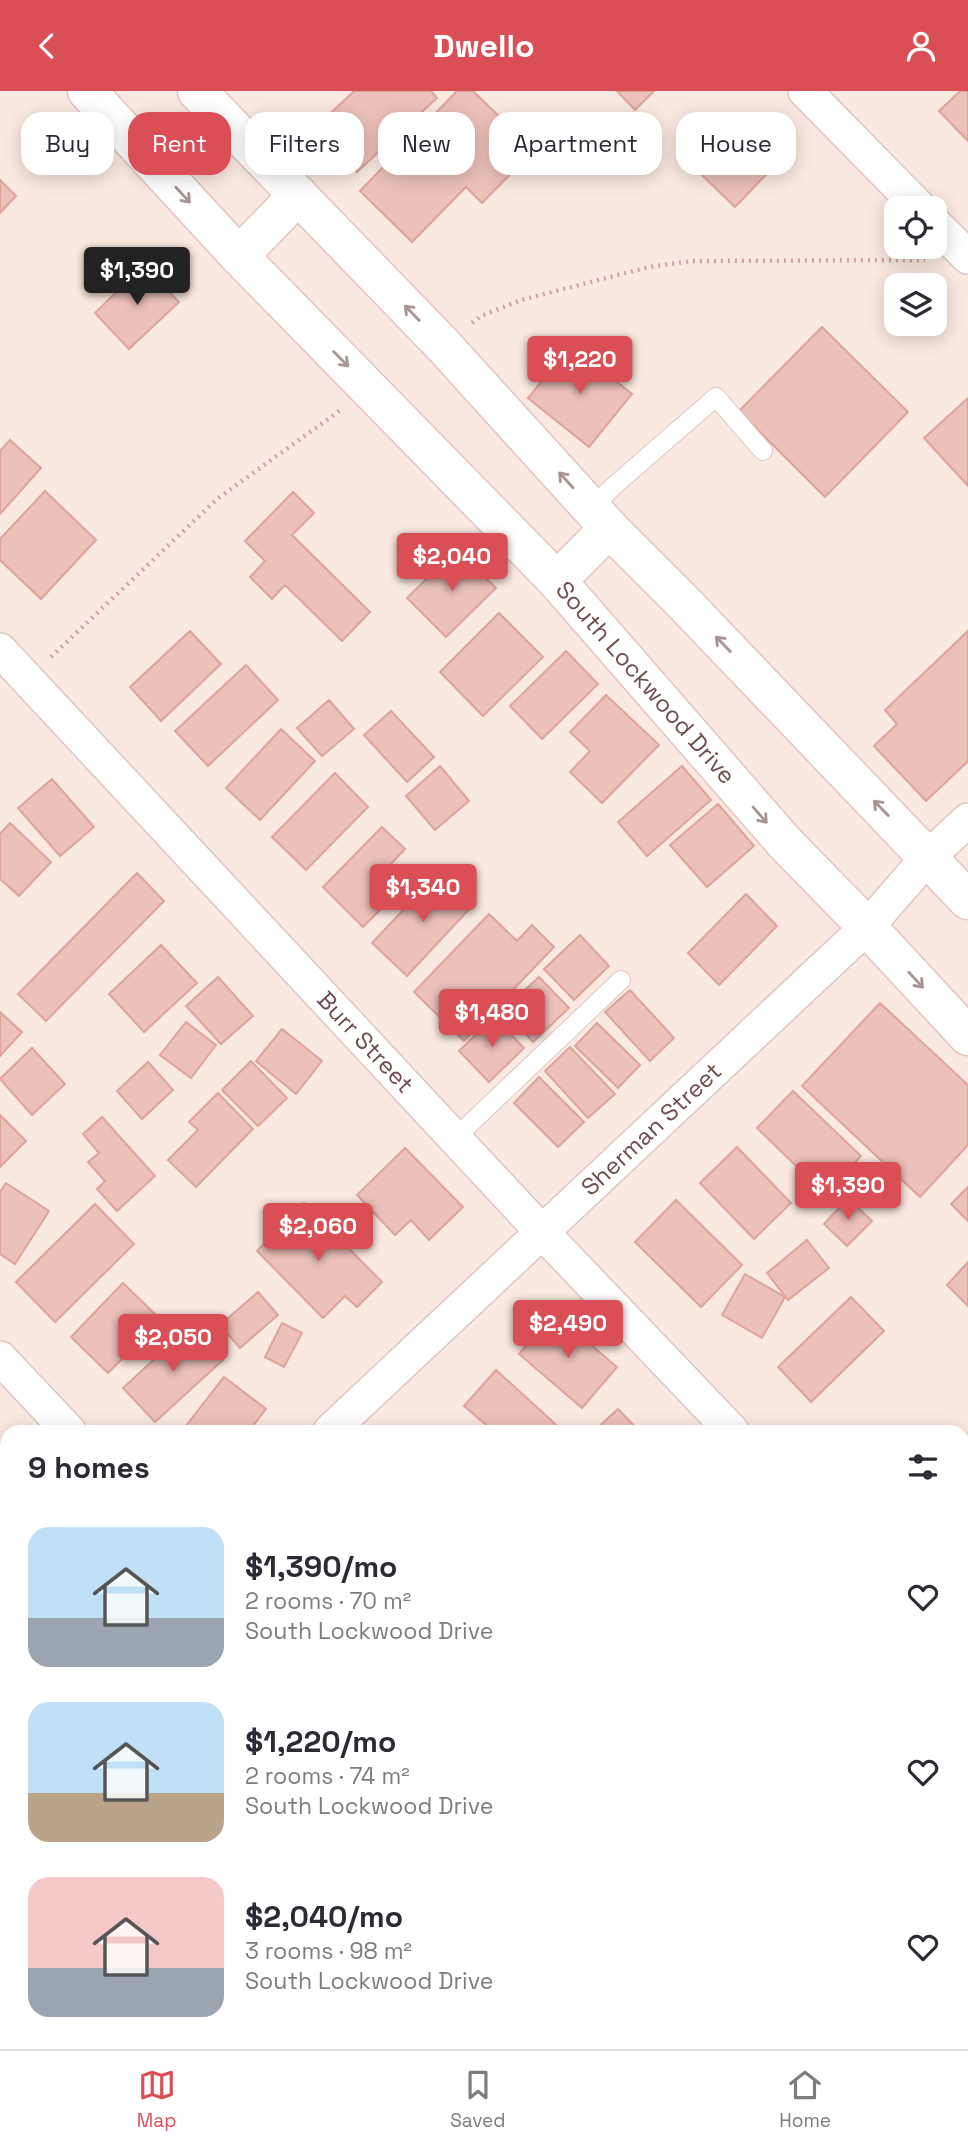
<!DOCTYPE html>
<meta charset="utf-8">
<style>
:root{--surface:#fff;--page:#f2f2f3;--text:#2b2b33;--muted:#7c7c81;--line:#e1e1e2;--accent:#da4f56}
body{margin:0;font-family:"Space Grotesk",sans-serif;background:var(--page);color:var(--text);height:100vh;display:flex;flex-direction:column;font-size:26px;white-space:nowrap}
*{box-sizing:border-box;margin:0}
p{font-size:23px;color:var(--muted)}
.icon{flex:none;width:38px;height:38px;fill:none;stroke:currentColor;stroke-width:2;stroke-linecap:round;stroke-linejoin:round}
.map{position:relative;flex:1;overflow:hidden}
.sheet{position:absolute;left:0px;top:1334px;width:970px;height:625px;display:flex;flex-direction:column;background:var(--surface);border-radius:21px 21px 0 0;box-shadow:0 4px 18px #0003}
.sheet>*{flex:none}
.guide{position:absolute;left:21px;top:21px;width:928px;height:63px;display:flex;gap:14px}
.tools{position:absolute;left:884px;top:105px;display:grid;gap:14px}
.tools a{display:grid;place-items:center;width:63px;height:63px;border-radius:14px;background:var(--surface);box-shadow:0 4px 18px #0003;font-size:35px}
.price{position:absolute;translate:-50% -60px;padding:0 16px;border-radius:7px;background:var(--accent);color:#fff;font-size:23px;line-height:46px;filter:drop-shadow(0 2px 4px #0008)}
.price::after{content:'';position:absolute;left:50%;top:42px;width:21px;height:16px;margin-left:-10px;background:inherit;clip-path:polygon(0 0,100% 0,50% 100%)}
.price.active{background:#222;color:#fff}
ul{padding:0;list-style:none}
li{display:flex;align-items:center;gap:21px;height:175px;padding:0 28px}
li span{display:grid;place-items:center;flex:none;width:196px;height:140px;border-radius:21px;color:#555}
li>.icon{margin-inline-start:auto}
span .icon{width:84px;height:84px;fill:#fffc;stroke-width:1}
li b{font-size:30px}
h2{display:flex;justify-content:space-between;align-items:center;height:84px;padding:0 28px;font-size:30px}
.pill{padding:0 24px;border-radius:21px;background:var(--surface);box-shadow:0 4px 18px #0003;font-size:24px;line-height:63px}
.pill.active{background:var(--accent);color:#fff}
header{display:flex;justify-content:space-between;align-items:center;height:91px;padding:0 28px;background:var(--accent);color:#fff;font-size:32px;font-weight:800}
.tabs{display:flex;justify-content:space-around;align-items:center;height:98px;border-top:2px solid var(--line);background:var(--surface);font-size:19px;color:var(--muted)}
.tabs a{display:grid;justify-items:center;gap:4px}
.tabs .active{color:var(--accent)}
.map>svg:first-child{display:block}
.building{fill:#ecc1ba;stroke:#dda49c;stroke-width:2}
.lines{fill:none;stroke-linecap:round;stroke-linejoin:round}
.lane-casing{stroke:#dfc6c0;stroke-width:20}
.street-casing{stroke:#dfc6c0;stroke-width:36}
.secondary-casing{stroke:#e3c5be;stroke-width:41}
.path{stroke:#d0a49e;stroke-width:4.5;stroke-dasharray:2 5;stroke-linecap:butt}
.lane{stroke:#fff;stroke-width:18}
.street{stroke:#fff;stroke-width:33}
.secondary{stroke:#fff;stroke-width:38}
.oneway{stroke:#a89492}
.labels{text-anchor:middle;stroke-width:7;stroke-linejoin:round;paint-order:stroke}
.street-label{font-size:24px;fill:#6e4d4a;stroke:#fdeee6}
</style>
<header><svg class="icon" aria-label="back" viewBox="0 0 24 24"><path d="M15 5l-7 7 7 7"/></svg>Dwello<svg class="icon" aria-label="person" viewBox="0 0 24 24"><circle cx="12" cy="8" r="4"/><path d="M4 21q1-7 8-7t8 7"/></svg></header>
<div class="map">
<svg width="968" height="1958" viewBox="0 0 968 1958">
<rect width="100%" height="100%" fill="#fae9e0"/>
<!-- building -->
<path class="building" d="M 354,0 L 431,0 L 437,7 L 357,81 L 316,36 Z
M 457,0 L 473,0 L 534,59 L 482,112 L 466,96 L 412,151 L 360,100 Z
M 617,0 L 654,0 L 635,19 Z
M 960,0 L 968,0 L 968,50 L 939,20 Z
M 756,28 L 789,60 L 735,116 L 702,84 Z
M 0,89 L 16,105 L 0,122 Z
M 144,174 L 179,211 L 129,258 L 95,222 Z
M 822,236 L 908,321 L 825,406 L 739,320 Z
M 571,254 L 632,303 L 589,356 L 528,307 Z
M 968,307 L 968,395 L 924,347 Z
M 10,349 L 41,377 L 0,423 L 0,360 Z
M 45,400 L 96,449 L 41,508 L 0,469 L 0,448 Z
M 293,401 L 314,422 L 292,444 L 370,521 L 342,550 L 285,494 L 272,508 L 250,486 L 265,470 L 245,450 Z
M 457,458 L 496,497 L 446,546 L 407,507 Z
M 499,522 L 543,566 L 483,625 L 440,581 Z
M 190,540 L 221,573 L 161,630 L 130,596 Z
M 968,540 L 968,670 L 926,710 L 874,655 L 897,633 L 885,619 Z
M 566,560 L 598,593 L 542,648 L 510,615 Z
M 246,574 L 278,609 L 208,675 L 175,640 Z
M 606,604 L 659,654 L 602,712 L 570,681 L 590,660 L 570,641 Z
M 329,609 L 354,638 L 322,665 L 297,637 Z
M 391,620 L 434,666 L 407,691 L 364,644 Z
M 281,638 L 315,670 L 260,729 L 226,697 Z
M 440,675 L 469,710 L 435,739 L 406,705 Z
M 682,675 L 711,709 L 647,765 L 618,731 Z
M 335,682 L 368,716 L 306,779 L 272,746 Z
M 52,688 L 94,736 L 60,765 L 18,717 Z
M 718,713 L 754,755 L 707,796 L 670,754 Z
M 10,732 L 51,771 L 19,805 L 0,788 L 0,743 Z
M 382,736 L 405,758 L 388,776 L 405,794 L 363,836 L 323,796 Z
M 440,780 L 474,813 L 407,885 L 372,852 Z
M 137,782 L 164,810 L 46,930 L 18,903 Z
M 746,803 L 777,835 L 719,894 L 688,862 Z
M 489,823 L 517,850 L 532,834 L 554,856 L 464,950 L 414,901 Z
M 580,844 L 609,875 L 574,909 L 544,878 Z
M 161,854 L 197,892 L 144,941 L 109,903 Z
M 218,886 L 253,925 L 221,953 L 186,915 Z
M 539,886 L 569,917 L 533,951 L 503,919 Z
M 630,899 L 674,947 L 650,970 L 605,921 Z
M 880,912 L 968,994 L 968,1054 L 920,1106 L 802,995 Z
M 0,921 L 22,941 L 0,965 Z
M 494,926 L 524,957 L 489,991 L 459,960 Z
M 186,931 L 216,954 L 191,987 L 160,964 Z
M 597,932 L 640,974 L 618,997 L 575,955 Z
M 282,938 L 322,970 L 296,1003 L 256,970 Z
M 570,956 L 615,1003 L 588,1027 L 545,980 Z
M 32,957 L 65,993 L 32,1024 L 0,988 Z
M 251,970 L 287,1007 L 258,1035 L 222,999 Z
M 148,971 L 173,999 L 142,1028 L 117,1000 Z
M 539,986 L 584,1031 L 558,1056 L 514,1012 Z
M 793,1000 L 861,1065 L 825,1103 L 757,1037 Z
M 218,1002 L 253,1038 L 196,1096 L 168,1069 L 198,1039 L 189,1031 Z
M 0,1024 L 26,1050 L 0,1076 Z
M 102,1026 L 155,1085 L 117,1120 L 97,1098 L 105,1090 L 88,1071 L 99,1062 L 83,1043 Z
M 737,1056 L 791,1112 L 754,1148 L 700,1092 Z
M 405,1057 L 463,1116 L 429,1149 L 411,1129 L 395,1144 L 357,1104 Z
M 6,1092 L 49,1120 L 15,1173 L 0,1163 L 0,1101 Z
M 968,1096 L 968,1130 L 951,1113 Z
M 848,1107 L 872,1130 L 847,1155 L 824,1133 Z
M 676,1109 L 742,1174 L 701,1216 L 635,1151 Z
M 304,1112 L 382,1191 L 357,1216 L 345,1205 L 323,1227 L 257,1160 Z
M 95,1113 L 134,1153 L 55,1231 L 16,1191 Z
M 807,1149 L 829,1177 L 788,1209 L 767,1182 Z
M 968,1171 L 968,1215 L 947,1194 Z
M 745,1183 L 785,1206 L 762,1247 L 722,1224 Z
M 123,1192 L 161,1229 L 108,1282 L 71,1246 Z
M 258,1201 L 278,1224 L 240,1257 L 220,1234 Z
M 851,1206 L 884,1240 L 811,1311 L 778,1276 Z
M 554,1222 L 617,1276 L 582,1317 L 519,1263 Z
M 282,1232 L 302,1242 L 284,1276 L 265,1266 Z
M 191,1234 L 223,1269 L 155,1331 L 123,1297 Z
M 496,1279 L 563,1340 L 493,1340 L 464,1315 Z
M 224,1286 L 266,1318 L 249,1340 L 182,1340 Z
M 618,1318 L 639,1340 L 594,1340 Z
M 7,1406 L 7,1482 L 0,1489 L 0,1414 Z
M 962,1655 L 968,1661 L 968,1730 L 964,1733 L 962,1731 Z
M 7,1758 L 7,1783 L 0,1777 L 0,1766 Z
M 0,1807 L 7,1815 L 7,1867 L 0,1873 Z
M 968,1904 L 968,1932 L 962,1926 L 962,1909 Z
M 79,1951 L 138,1951 L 130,1958 L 85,1958 Z
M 175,1951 L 204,1951 L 210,1958 L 166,1958 Z
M 290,1951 L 310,1951 L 315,1958 L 280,1958 Z
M 319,1951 L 344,1951 L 339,1958 L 327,1958 Z
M 731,1951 L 759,1951 L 752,1958 L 737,1958 Z"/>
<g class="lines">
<!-- lane casing -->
<g class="lane-casing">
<path id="lane" d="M 591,417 L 616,393 L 716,306 L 763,360
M 455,1047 L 621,889"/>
</g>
<!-- street casing -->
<g class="street-casing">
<g id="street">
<path d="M 805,0 L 920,117"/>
<path d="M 934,132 L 968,166"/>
<path id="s1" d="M 0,559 L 542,1141 L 732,1340"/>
<path d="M 0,1267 L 69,1340"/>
<path id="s2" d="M 330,1340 L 867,836 L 928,766 L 968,729"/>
<path d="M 962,1539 L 968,1533"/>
<path d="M 962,1583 L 968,1589"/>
<path d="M 0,1653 L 7,1647"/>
<path d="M 634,1951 L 640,1958"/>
<path d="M 517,1958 L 524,1951"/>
</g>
</g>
<!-- secondary casing -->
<g class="secondary-casing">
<g id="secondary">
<path id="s3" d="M 87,0 L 239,165 L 557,490 L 785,752 L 867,836 L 968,945"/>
<path d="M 197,0 L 442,253 L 609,437 L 682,510 L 968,809"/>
<path d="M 239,165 L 298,104"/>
<path d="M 557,490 L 609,437"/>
</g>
</g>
<!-- path -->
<path class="path" d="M 472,232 L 481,225 L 521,209 L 649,176 L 691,170 L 925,169
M 51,566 L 217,408 L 342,318"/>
<!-- lane -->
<use href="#lane" class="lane"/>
<!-- street -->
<use href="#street" class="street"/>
<!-- secondary -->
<use href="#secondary" class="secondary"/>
</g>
<!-- one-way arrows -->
<defs><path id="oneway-shaft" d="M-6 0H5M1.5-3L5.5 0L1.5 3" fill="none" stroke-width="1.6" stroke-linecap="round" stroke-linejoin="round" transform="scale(1.75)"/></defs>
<g class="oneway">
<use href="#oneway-shaft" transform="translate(183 104) rotate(47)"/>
<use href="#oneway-shaft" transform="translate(412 222) rotate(-134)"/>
<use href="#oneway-shaft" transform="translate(341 268) rotate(45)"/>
<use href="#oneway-shaft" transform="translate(566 389) rotate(-132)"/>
<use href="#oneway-shaft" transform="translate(723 553) rotate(-134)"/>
<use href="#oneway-shaft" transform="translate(881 717) rotate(-134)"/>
<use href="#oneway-shaft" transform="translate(760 724) rotate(49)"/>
<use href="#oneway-shaft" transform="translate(916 889) rotate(47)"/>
</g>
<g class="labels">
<!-- street labels -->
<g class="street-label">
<text dy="8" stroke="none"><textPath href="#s3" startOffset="814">South Lockwood Drive</textPath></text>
<text dy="8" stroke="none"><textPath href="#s1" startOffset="536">Burr Street</textPath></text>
<text dy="8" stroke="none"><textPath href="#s2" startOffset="441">Sherman Street</textPath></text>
</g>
</g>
</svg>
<div class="tools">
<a><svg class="icon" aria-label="locate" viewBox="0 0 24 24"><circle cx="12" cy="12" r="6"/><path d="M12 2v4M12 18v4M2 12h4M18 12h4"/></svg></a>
<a><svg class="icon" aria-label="layers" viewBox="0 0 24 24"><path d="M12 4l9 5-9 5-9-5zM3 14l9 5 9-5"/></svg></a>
</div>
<b class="price active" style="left:137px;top:216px">$1,390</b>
<b class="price" style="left:580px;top:305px">$1,220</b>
<b class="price" style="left:452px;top:502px">$2,040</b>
<b class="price" style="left:423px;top:833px">$1,340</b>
<b class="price" style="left:492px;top:958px">$1,480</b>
<b class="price" style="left:848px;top:1131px">$1,390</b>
<b class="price" style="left:318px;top:1172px">$2,060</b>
<b class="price" style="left:568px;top:1269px">$2,490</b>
<b class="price" style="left:173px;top:1283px">$2,050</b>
<div class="guide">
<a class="pill">Buy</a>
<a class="pill active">Rent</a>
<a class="pill">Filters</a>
<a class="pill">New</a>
<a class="pill">Apartment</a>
<a class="pill">House</a>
</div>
<section class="sheet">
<h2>9 homes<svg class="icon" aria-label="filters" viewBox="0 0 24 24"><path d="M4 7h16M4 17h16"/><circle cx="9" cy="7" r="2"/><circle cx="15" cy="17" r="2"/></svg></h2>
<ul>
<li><span style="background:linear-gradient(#bfe0f5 65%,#9aa5b1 0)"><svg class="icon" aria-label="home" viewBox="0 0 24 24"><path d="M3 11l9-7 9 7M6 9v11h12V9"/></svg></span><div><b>$1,390/mo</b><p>2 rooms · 70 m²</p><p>South Lockwood Drive</p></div><svg class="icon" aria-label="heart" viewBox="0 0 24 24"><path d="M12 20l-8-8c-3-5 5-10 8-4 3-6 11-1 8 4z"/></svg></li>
<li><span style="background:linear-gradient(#bfe0f5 65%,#b9a48a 0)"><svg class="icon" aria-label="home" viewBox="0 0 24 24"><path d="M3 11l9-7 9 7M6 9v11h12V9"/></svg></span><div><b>$1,220/mo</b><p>2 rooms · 74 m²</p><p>South Lockwood Drive</p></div><svg class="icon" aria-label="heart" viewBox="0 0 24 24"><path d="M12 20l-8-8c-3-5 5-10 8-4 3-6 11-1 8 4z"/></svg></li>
<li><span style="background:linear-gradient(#f6c9c9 65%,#9aa5b1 0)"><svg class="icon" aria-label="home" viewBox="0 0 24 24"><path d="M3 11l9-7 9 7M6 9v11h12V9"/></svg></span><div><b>$2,040/mo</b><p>3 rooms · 98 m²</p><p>South Lockwood Drive</p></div><svg class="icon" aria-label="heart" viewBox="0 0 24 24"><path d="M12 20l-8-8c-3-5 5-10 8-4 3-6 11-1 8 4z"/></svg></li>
</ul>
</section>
</div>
<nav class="tabs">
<a class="active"><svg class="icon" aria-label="map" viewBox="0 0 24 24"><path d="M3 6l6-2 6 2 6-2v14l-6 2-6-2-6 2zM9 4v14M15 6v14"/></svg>Map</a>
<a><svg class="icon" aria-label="saved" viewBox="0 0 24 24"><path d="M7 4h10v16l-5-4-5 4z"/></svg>Saved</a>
<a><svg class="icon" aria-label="home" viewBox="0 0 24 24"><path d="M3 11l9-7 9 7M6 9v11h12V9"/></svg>Home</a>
</nav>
